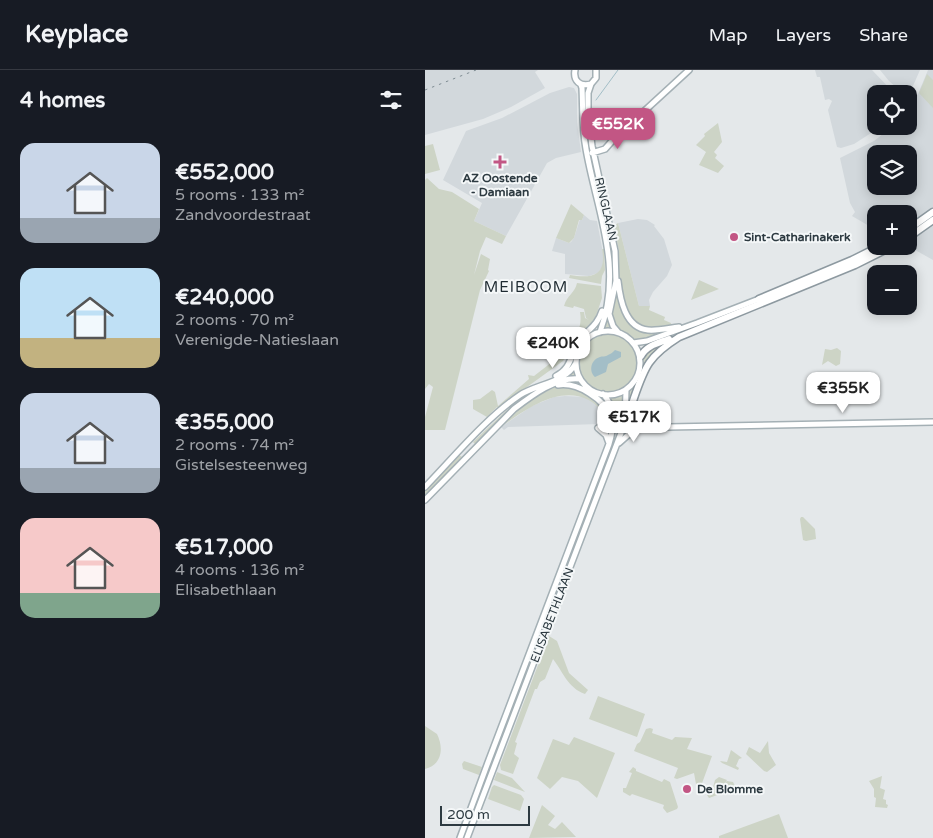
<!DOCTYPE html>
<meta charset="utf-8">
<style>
:root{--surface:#171b24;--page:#20242c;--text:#f1f3f6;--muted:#9ea1a6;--line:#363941;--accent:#c25684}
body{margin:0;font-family:"Varela Round",sans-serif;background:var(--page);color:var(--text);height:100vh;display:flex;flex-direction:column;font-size:19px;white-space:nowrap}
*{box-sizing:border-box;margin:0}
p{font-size:16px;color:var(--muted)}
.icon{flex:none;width:28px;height:28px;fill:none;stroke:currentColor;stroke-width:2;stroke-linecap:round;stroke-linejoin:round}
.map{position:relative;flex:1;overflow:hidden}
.drawer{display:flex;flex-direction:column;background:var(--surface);width:425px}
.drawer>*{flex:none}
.fabs{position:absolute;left:442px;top:15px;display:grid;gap:10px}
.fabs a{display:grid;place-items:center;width:50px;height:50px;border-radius:10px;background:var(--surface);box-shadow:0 2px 12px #0003;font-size:25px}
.scale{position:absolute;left:15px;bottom:12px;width:90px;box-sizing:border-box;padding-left:5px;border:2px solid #2d3a41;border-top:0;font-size:14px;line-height:18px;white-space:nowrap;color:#2d3a41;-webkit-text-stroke:4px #f4f7f8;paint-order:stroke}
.price{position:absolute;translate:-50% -42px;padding:0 11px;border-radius:10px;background:#fff;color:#222;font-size:16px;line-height:32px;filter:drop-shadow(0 1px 2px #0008)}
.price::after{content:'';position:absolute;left:50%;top:30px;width:15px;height:11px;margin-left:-8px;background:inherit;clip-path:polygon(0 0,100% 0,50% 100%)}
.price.current{background:var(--accent);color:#fff}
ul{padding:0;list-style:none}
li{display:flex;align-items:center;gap:15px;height:125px;padding:0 20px}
li span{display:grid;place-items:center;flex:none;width:140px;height:100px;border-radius:15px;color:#555}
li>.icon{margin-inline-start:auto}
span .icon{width:60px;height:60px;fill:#fffc;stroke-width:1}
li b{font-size:21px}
h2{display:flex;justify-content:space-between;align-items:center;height:60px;padding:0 20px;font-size:21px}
header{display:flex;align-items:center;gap:30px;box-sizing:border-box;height:70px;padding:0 25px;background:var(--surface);border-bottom:1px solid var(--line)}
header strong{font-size:24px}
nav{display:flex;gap:28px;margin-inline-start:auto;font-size:18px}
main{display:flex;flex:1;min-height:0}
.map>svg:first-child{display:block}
.built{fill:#d2d8dc;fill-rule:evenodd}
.green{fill:#cdd4c6}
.water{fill:#a3bec7}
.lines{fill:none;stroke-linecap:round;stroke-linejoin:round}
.stream{stroke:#a3bec7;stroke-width:1}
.major-casing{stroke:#a4b0b5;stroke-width:8}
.highway-casing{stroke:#8d99a0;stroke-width:9}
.major{stroke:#fff;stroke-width:5}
.highway{stroke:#fff;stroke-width:6}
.rail{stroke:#7f8c93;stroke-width:1;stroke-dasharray:2.5 5;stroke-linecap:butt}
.poi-dot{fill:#c25684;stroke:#f4f7f8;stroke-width:2}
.labels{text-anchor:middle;stroke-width:4;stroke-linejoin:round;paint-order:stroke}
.poi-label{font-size:12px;font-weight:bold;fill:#2d3a41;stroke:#f4f7f8;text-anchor:start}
.street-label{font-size:12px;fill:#2d3a41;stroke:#f4f7f8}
.quarter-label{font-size:15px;letter-spacing:1px;fill:#1f2b32;stroke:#f4f7f8}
</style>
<header>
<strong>Keyplace</strong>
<nav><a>Map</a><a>Layers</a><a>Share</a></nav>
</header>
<main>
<section class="drawer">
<h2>4 homes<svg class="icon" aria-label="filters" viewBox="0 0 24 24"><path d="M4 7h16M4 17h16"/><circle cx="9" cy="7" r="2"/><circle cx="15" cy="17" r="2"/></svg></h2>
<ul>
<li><span style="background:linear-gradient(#c9d6e8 75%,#9aa5b1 0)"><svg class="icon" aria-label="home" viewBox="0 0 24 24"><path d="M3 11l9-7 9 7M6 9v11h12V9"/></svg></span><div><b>€552,000</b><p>5 rooms · 133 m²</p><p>Zandvoordestraat</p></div></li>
<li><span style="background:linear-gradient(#bfe0f5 70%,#c2b280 0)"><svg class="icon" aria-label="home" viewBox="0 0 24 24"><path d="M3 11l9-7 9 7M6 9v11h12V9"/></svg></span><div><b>€240,000</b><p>2 rooms · 70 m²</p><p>Verenigde-Natieslaan</p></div></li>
<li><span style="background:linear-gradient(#c9d6e8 75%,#9aa5b1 0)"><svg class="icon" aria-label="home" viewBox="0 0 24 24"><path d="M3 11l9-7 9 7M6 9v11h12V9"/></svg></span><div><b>€355,000</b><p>2 rooms · 74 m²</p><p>Gistelsesteenweg</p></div></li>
<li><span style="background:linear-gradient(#f6c9c9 75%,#7fa58c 0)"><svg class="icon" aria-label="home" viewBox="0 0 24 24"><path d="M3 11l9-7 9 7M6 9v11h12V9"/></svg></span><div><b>€517,000</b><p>4 rooms · 136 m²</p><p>Elisabethlaan</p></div></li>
</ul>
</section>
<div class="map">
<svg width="508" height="768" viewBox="0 0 508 768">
<rect width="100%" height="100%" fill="#e4e8ea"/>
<!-- built -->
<path class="built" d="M 0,0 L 113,0 L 110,2 L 120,18 L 86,37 L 58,49 L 0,65 Z
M 390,0 L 447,0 L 470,24 L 451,24 L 451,56 L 457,56 L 429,74 L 416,78 L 412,77 L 403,40 L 407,31 L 404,29 L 400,30 L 395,7 L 392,7 Z
M 455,0 L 495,0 L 484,25 L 484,24 L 479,24 L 464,11 Z
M 503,0 L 508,0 L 508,139 L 484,156 L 484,144 L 451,144 L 451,160 L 427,146 L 430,142 L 425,133 L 415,88 L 449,71 L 468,56 L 484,56 L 484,38 L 493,24 ZM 451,84 L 484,84 L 484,116 L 451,116 Z
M 144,17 L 149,18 L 152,24 L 152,52 L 156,82 L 131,88 L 122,93 L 81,166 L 49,151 L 57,133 L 18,110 L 41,61 L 77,48 L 125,23 Z
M 159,145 L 165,150 L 172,151 L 179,188 L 178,196 L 173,203 L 164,206 L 140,204 L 140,184 L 127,181 L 131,168 L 144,173 L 146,172 L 149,168 L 155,149 L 157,150 Z
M 213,149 L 222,150 L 230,155 L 229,156 L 239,169 L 247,195 L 242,206 L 228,222 L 224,230 L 225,236 L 214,236 L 193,153 Z
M 508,153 L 508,190 L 483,176 L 484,170 Z
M 140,326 L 160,327 L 168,331 L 181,345 L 174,354 L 83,357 L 79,360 L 76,357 L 107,336 L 129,327 Z"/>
<!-- green -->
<path class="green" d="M 502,4 L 508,10 L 508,38 L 494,23 Z
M 293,53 L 297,72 L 289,82 L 292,85 L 290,88 L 299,96 L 293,103 L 274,95 L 281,82 L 271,75 L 280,66 L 279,64 Z
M 8,74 L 15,100 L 0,104 L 0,76 Z
M 165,88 L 168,89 L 187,174 L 189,210 L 184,237 L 188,259 L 178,259 L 185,217 L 187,194 L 185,177 Z
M 2,108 L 14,119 L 27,122 L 54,139 L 49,151 L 81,166 L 77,174 L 61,167 L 55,181 L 49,205 L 56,184 L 65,189 L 63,200 L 64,201 L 55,220 L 20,360 L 0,360 L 0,347 L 8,317 L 4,314 L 0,319 L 0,110 Z
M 146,134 L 159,145 L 157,150 L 154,150 L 149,168 L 144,173 L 131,168 Z
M 193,153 L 214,236 L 225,236 L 224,240 L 240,247 L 239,250 L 246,253 L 247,256 L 220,258 L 211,253 L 205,246 L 198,235 L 193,211 L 194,181 L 189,156 Z
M 177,179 L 179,179 L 180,200 L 177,206 L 176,214 L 144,208 L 145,205 C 168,209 182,205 177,179 Z
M 274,210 L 294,219 L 266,230 Z
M 152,213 L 176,216 L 177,228 L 171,246 L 166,254 L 157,262 L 138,291 L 73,338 L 72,337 L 62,347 L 48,339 L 48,330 L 55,329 L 67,320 L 70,322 L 73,336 L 104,309 L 103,305 L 109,306 L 136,285 L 141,285 C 141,274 159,265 155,242 L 159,242 L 160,248 L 164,250 L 161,248 L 159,239 L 149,236 L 148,238 L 139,236 C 142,225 150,223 152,213 Z
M 190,222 L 193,222 L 209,255 L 240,261 C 233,265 223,270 214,271 C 205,271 187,255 186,246 C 186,239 189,229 190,222 Z
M153 293a30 30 0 1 1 60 0a30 30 0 1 1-60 0Z
M 241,272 L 230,282 L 203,343 L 203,320 L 213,308 L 217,298 L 217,287 L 222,280 Z
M 412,278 L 416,281 L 415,294 L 411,296 L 403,291 L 397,295 L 400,279 L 406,280 Z
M 149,298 L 151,306 L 144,307 L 84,341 L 50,374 L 48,372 L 87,335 L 103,324 Z
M 133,316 L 146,316 L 172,330 L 179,336 L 184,352 L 175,352 L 181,345 C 150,305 107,334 76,357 C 89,339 112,325 133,316 Z
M 198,324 L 197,352 L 191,352 C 190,343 190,332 183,327 Z
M 34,385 L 37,387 L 0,427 L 0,419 Z
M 376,447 L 378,447 L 390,459 L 391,469 L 381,471 L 378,470 L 375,449 Z
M 133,515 L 136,516 L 69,695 L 65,694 Z
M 124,566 L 132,571 L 144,603 L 163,620 L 160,624 C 143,618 138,602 128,589 L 120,609 L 115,612 L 112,619 L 110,619 L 90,672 L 92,673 L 89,684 L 94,688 L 88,704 L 76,700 L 75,695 Z
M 173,626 L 220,644 L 212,667 L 164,649 Z
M 0,656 L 12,664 C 19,678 17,695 0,699 Z
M 225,658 L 228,659 L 227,663 L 247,670 L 250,667 L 267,668 L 262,679 L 287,686 L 276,716 L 271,714 L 269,703 L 252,709 L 249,708 L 253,698 L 209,681 L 212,674 L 215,672 L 221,659 Z
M 149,667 L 190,683 L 172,728 L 153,711 L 137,707 L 125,719 L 112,708 L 128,669 L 144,675 Z
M 343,671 L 344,683 L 351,695 L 342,702 L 339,701 L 321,684 L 324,677 L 335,683 Z
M 306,680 L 317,688 L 314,689 L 311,696 L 314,698 L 313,700 L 297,693 L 295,691 L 302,692 Z
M 39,691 L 57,697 L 54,705 L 38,699 L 37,694 Z
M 208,697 L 211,699 L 211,701 L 237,712 L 239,709 L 245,712 L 253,737 L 252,739 L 242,743 L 238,738 L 239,735 L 207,724 L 205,726 L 198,722 L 198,718 L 201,718 L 207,703 L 204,702 Z
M 72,702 L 87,708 L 100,722 L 69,710 Z
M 457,706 L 455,718 L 460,720 L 458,729 L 461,730 L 461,734 L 463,735 L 462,738 L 450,737 L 451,728 L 449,727 L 449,719 L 444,711 Z
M 294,707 L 302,710 L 300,713 L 302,711 L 308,712 L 311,718 L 296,723 L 299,714 L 295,718 L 290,714 L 294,719 L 295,724 L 284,728 L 282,725 L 287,721 L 290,710 Z
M 69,715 L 96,725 L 99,729 L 95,741 L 63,729 L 67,717 Z
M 117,735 L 130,746 L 123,755 L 130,759 L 137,752 L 151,767 L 104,768 Z
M 354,744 L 363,768 L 294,768 L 294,766 Z"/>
<!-- water -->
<path class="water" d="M 190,280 L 196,282 L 196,287 L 183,294 L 181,302 L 170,307 C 164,302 165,290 175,287 C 177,286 181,287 183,285 C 186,284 188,282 190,280 Z"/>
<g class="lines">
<!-- stream -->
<path class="stream" d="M 171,30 L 193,0"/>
<!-- major casing -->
<g class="major-casing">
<path id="major" d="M 150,0 C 148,11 155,17 166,14
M 171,0 L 171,8 L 166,14 L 163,23 L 163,44 L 167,76 L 190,181 L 191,211 L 184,244 L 188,256 L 193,262
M 156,15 L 157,18 C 158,39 157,58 161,79 C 172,142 199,197 175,262
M 167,83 L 180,79 L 203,53 L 215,45 L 264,0
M 193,211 C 195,229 200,258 223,260 C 233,261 244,258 254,257
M151 293a32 32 0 1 1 64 0a32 32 0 1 1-64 0Z
M 208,273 L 222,271 L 272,253 L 334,229
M 131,306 C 147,298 145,285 153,273 C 161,260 172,257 177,241
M 133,315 C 152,312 180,329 186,348
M 173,358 L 181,365 L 184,373
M 188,358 L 508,352
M 194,373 L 203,365 L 213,359
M 0,417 C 29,387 61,348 95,325 C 112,314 140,313 151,293
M 0,430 L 89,339 C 106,326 132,306 155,309
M 35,768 L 62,695 L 184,374 C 189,358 191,337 178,324
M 42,768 L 196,363 L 200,354 L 201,320"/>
</g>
<!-- highway casing -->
<g class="highway-casing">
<path id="highway" d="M 484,159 L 508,142
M 484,167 L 508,150
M 334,229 L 427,190 L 455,176
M 216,286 C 222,275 234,273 244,269
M 200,354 C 204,346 206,337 209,328 C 220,296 224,286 254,267 L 430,195 L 468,176"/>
</g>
<!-- major -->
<use href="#major" class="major"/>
<!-- highway -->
<use href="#highway" class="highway"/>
<!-- rail -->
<path class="rail" d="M 0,20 L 51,0"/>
</g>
<!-- markers -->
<g class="poi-dot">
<path d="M72.5 84.5h5v5h5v5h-5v5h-5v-5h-5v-5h5z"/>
<circle cx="309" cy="167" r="5"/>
<circle cx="262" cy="719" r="5"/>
</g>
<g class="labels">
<!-- poi labels -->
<g class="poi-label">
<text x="75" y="112" text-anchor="middle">AZ Oostende<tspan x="75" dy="14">- Damiaan</tspan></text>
<text x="319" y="171">Sint-Catharinakerk</text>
<text x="272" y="723">De Blomme</text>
</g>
<!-- street labels -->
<g class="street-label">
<text transform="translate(181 139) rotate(77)" y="4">RINGLAAN</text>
<text transform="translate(127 545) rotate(-69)" y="4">ELISABETHLAAN</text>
</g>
<!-- quarter labels -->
<g class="quarter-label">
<text x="101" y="222">MEIBOOM</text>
</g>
</g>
</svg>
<div class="fabs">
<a><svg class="icon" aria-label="locate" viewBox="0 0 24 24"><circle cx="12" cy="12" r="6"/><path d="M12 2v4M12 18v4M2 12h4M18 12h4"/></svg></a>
<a><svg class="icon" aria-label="layers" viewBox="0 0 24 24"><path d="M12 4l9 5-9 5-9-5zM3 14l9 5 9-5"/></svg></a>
<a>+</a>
<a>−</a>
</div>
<div class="scale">200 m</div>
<b class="price current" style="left:193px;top:80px">€552K</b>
<b class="price" style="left:128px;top:299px">€240K</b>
<b class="price" style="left:418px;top:344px">€355K</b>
<b class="price" style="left:209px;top:373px">€517K</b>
</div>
</main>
